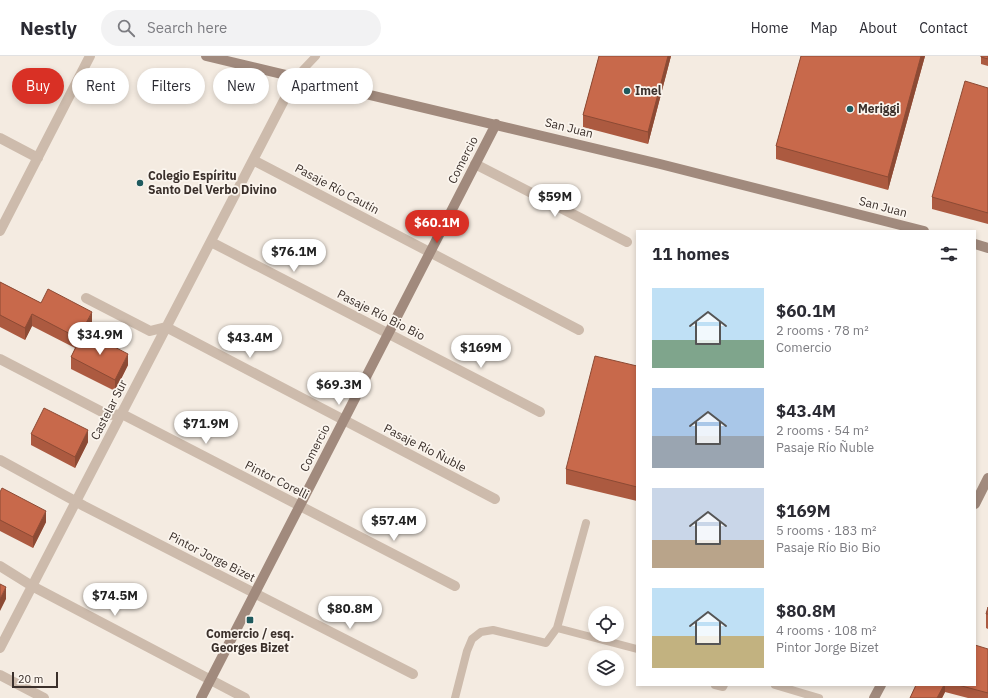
<!DOCTYPE html>
<meta charset="utf-8">
<style>
:root{--surface:#fff;--page:#f2f2f3;--text:#2b2b33;--muted:#7c7c81;--line:#e1e1e2;--accent:#d93025}
body{margin:0;font-family:"IBM Plex Sans",sans-serif;background:var(--page);color:var(--text);height:100vh;display:flex;flex-direction:column;font-size:15px;white-space:nowrap}
*{box-sizing:border-box;margin:0}
p{font-size:13px;color:var(--muted)}
.icon{flex:none;width:22px;height:22px;fill:none;stroke:currentColor;stroke-width:2;stroke-linecap:round;stroke-linejoin:round}
.map{position:relative;flex:1;overflow:hidden}
.drawer{position:absolute;left:636px;top:174px;width:340px;height:456px;display:flex;flex-direction:column;background:var(--surface);border-radius:0px;box-shadow:0 2px 6px #0003}
.drawer>*{flex:none}
.banner{position:absolute;left:12px;top:12px;width:380px;height:36px;display:flex;gap:8px}
.buttons{position:absolute;left:588px;top:550px;display:grid;gap:8px}
.buttons a{display:grid;place-items:center;width:36px;height:36px;border-radius:50%;background:var(--surface);box-shadow:0 2px 6px #0003;font-size:20px}
.scale{position:absolute;left:12px;bottom:10px;width:46px;box-sizing:border-box;padding-left:4px;border:2px solid #3b302b;border-top:0;font-size:11px;line-height:14px;white-space:nowrap;color:#3b302b;-webkit-text-stroke:3px #fbf5ee;paint-order:stroke}
.price{position:absolute;translate:-50% -34px;padding:0 9px;border-radius:14px;background:#fff;color:#222;font-size:13px;line-height:26px;filter:drop-shadow(0 1px 2px #0008)}
.price::after{content:'';position:absolute;left:50%;top:24px;width:12px;height:9px;margin-left:-6px;background:inherit;clip-path:polygon(0 0,100% 0,50% 100%)}
.price.on{background:var(--accent);color:#fff}
ul{padding:0;list-style:none}
li{display:flex;align-items:center;gap:12px;height:100px;padding:0 16px}
li span{display:grid;place-items:center;flex:none;width:112px;height:80px;border-radius:0px;color:#555}
li>.icon{margin-inline-start:auto}
span .icon{width:48px;height:48px;fill:#fffc;stroke-width:1}
li b{font-size:17px}
h2{display:flex;justify-content:space-between;align-items:center;height:48px;padding:0 16px;font-size:17px}
.chip{padding:0 14px;border-radius:18px;background:var(--surface);box-shadow:0 2px 6px #0003;font-size:14px;line-height:36px}
.chip.on{background:var(--accent);color:#fff}
header{display:flex;align-items:center;gap:24px;box-sizing:border-box;height:56px;padding:0 20px;background:var(--surface);border-bottom:1px solid var(--line)}
header strong{font-size:19px}
nav{display:flex;gap:22px;margin-inline-start:auto;font-size:14px}
.search{width:280px;height:36px;background:var(--page);display:flex;align-items:center;gap:10px;box-sizing:border-box;padding:0 14px;border-radius:22px;color:var(--muted);font-size:15px}
.map>svg:first-child{display:block}
.lines{fill:none;stroke-linecap:round;stroke-linejoin:round}
.lane{stroke:#cdbbac;stroke-width:8}
.street{stroke:#cdbbac;stroke-width:10}
.secondary{stroke:#a18a7d;stroke-width:10}
.wall{fill:#ac5a40}
.shaded-wall{fill:#8c4a34}
.building{fill:#c8694b;stroke:#8c4a34}
.poi-dot{fill:#1f5a5e;stroke:#fbf5ee;stroke-width:1.5}
.labels{text-anchor:middle;stroke-width:3.5;stroke-linejoin:round;paint-order:stroke}
.poi-label{font-size:12px;font-weight:bold;fill:#3b302b;stroke:#fbf5ee;text-anchor:start}
.street-label{font-size:12px;fill:#3b302b;stroke:#fbf5ee}
</style>
<header>
<strong>Nestly</strong>
<div class="search"><svg class="icon" aria-label="search" viewBox="0 0 24 24"><circle cx="10" cy="10" r="6"/><path d="M15 15l6 6"/></svg>Search here</div>
<nav><a>Home</a><a>Map</a><a>About</a><a>Contact</a></nav>
</header>
<div class="map">
<svg width="988" height="642" viewBox="0 0 988 642">
<rect width="100%" height="100%" fill="#f4ebe1"/>
<g class="lines">
<!-- lane -->
<path class="lane" d="M 296,21 L 316,0
M 557,572 L 586,467
M 715,629 L 723,631 L 724,629
M 775,629 L 819,642
M 455,642 L 467,595 L 472,583 L 481,576 L 493,574 L 546,587 L 557,572 L 637,593"/>
<!-- street -->
<path class="street" d="M 0,82 L 38,102
M 253,104 L 579,274
M 475,108 L 627,186
M 0,175 L 90,0
M 211,186 L 540,356
M 86,242 L 150,275 L 166,271 L 495,443
M 0,303 L 108,359 L 122,358 L 455,530
M 0,404 L 84,450 L 413,618
M 0,510 L 32,530 L 245,642
M 0,592 L 296,21
M 0,619 L 44,642"/>
<!-- secondary -->
<path class="secondary" d="M 206,0 L 660,108 L 924,175
M 975,188 L 988,192
M 975,448 L 988,422
M 201,642 L 496,68
M 874,642 L 881,629"/>
</g>
<!-- wall -->
<path class="wall" d="M 599,0 L 671,0 L 648,88 L 583,71 L 583,59 Z
M 801,0 L 925,0 L 888,134 L 776,103 L 776,90 Z
M 981,0 L 988,0 L 988,10 L 981,8 Z
M 988,32 L 988,168 L 932,153 L 932,141 Z
M 0,226 L 41,247 L 92,267 L 87,277 L 128,309 L 115,335 L 71,313 L 71,301 L 75,292 L 32,270 L 25,284 L 0,271 Z
M 637,310 L 637,445 L 566,428 L 566,413 Z
M 31,378 L 88,386 L 75,412 L 31,389 Z
M 0,436 L 46,466 L 33,492 L 0,475 Z
M 988,551 L 988,573 L 986,572 L 986,558 Z
M 988,593 L 988,642 L 968,642 L 945,636 L 942,642 L 910,642 L 916,629 L 975,629 Z"/>
<!-- shaded-wall -->
<path class="shaded-wall" d="M 668,0 L 671,0 L 648,88 L 648,76 Z
M 921,0 L 925,0 L 888,134 L 888,121 Z
M 92,256 L 92,267 L 78,294 L 78,282 Z
M 32,258 L 32,270 L 25,284 L 25,272 Z
M 128,298 L 128,309 L 115,335 L 115,324 Z
M 88,374 L 88,386 L 75,412 L 75,401 Z
M 46,455 L 46,466 L 33,492 L 33,481 Z
M 6,531 L 6,543 L 0,555 L 0,543 Z
M 944,629 L 945,629 L 945,636 L 942,642 L 937,642 Z"/>
<!-- building -->
<path class="building" d="M 599,0 L 668,0 L 648,76 L 583,59 Z
M 801,0 L 921,0 L 888,121 L 776,90 Z
M 981,0 L 988,0 L 988,3 L 981,1 Z
M 965,25 L 988,32 L 988,157 L 932,141 Z
M 0,226 L 41,247 L 48,233 L 92,256 L 78,282 L 32,258 L 25,272 L 0,259 Z
M 84,275 L 128,298 L 115,324 L 71,301 Z
M 595,300 L 637,310 L 637,431 L 566,413 Z
M 44,352 L 88,374 L 75,401 L 31,378 Z
M 2,432 L 46,455 L 33,481 L 0,464 L 0,436 Z
M 0,528 L 6,531 L 0,543 Z
M 988,551 L 988,558 L 986,558 Z
M 975,589 L 988,593 L 988,637 L 958,629 L 975,629 Z
M 916,629 L 944,629 L 937,642 L 910,642 Z"/>
<!-- markers -->
<g class="poi-dot">
<circle cx="627" cy="35" r="4"/>
<circle cx="850" cy="53" r="4"/>
<circle cx="140" cy="127" r="4"/>
<rect x="246" y="560" width="8" height="8" rx="2"/>
</g>
<g class="labels">
<!-- poi labels -->
<g class="poi-label">
<text x="635" y="39">Imel</text>
<text x="858" y="57">Meriggi</text>
<text x="148" y="124">Colegio Espíritu<tspan x="148" dy="14">Santo Del Verbo Divino</tspan></text>
<text x="250" y="582" text-anchor="middle">Comercio / esq.<tspan x="250" dy="14">Georges Bizet</tspan></text>
</g>
<!-- street labels -->
<g class="street-label">
<text transform="translate(569 72) rotate(14)" y="4">San Juan</text>
<text transform="translate(463 104) rotate(-63)" y="4">Comercio</text>
<text transform="translate(337 133) rotate(28)" y="4">Pasaje Río Cautín</text>
<text transform="translate(883 151) rotate(15)" y="4">San Juan</text>
<text transform="translate(381 259) rotate(27)" y="4">Pasaje Río Bio Bio</text>
<text transform="translate(109 354) rotate(-63)" y="4">Castelar Sur</text>
<text transform="translate(315 392) rotate(-63)" y="4">Comercio</text>
<text transform="translate(425 392) rotate(27)" y="4">Pasaje Río Ñuble</text>
<text transform="translate(277 424) rotate(27)" y="4">Pintor Corelli</text>
<text transform="translate(212 501) rotate(27)" y="4">Pintor Jorge Bizet</text>
</g>
</g>
</svg>
<div class="buttons">
<a><svg class="icon" aria-label="locate" viewBox="0 0 24 24"><circle cx="12" cy="12" r="6"/><path d="M12 2v4M12 18v4M2 12h4M18 12h4"/></svg></a>
<a><svg class="icon" aria-label="layers" viewBox="0 0 24 24"><path d="M12 4l9 5-9 5-9-5zM3 14l9 5 9-5"/></svg></a>
</div>
<div class="scale">20 m</div>
<b class="price" style="left:555px;top:162px">$59M</b>
<b class="price on" style="left:437px;top:188px">$60.1M</b>
<b class="price" style="left:294px;top:217px">$76.1M</b>
<b class="price" style="left:100px;top:300px">$34.9M</b>
<b class="price" style="left:250px;top:303px">$43.4M</b>
<b class="price" style="left:481px;top:313px">$169M</b>
<b class="price" style="left:339px;top:350px">$69.3M</b>
<b class="price" style="left:206px;top:389px">$71.9M</b>
<b class="price" style="left:394px;top:486px">$57.4M</b>
<b class="price" style="left:115px;top:561px">$74.5M</b>
<b class="price" style="left:350px;top:574px">$80.8M</b>
<div class="banner">
<a class="chip on">Buy</a>
<a class="chip">Rent</a>
<a class="chip">Filters</a>
<a class="chip">New</a>
<a class="chip">Apartment</a>
</div>
<section class="drawer">
<h2>11 homes<svg class="icon" aria-label="filters" viewBox="0 0 24 24"><path d="M4 7h16M4 17h16"/><circle cx="9" cy="7" r="2"/><circle cx="15" cy="17" r="2"/></svg></h2>
<ul>
<li><span style="background:linear-gradient(#bfe0f5 65%,#7fa58c 0)"><svg class="icon" aria-label="home" viewBox="0 0 24 24"><path d="M3 11l9-7 9 7M6 9v11h12V9"/></svg></span><div><b>$60.1M</b><p>2 rooms · 78 m²</p><p>Comercio</p></div></li>
<li><span style="background:linear-gradient(#a9c7e8 60%,#9aa5b1 0)"><svg class="icon" aria-label="home" viewBox="0 0 24 24"><path d="M3 11l9-7 9 7M6 9v11h12V9"/></svg></span><div><b>$43.4M</b><p>2 rooms · 54 m²</p><p>Pasaje Río Ñuble</p></div></li>
<li><span style="background:linear-gradient(#c9d6e8 65%,#b9a48a 0)"><svg class="icon" aria-label="home" viewBox="0 0 24 24"><path d="M3 11l9-7 9 7M6 9v11h12V9"/></svg></span><div><b>$169M</b><p>5 rooms · 183 m²</p><p>Pasaje Río Bio Bio</p></div></li>
<li><span style="background:linear-gradient(#bfe0f5 60%,#c2b280 0)"><svg class="icon" aria-label="home" viewBox="0 0 24 24"><path d="M3 11l9-7 9 7M6 9v11h12V9"/></svg></span><div><b>$80.8M</b><p>4 rooms · 108 m²</p><p>Pintor Jorge Bizet</p></div></li>
</ul>
</section>
</div>
